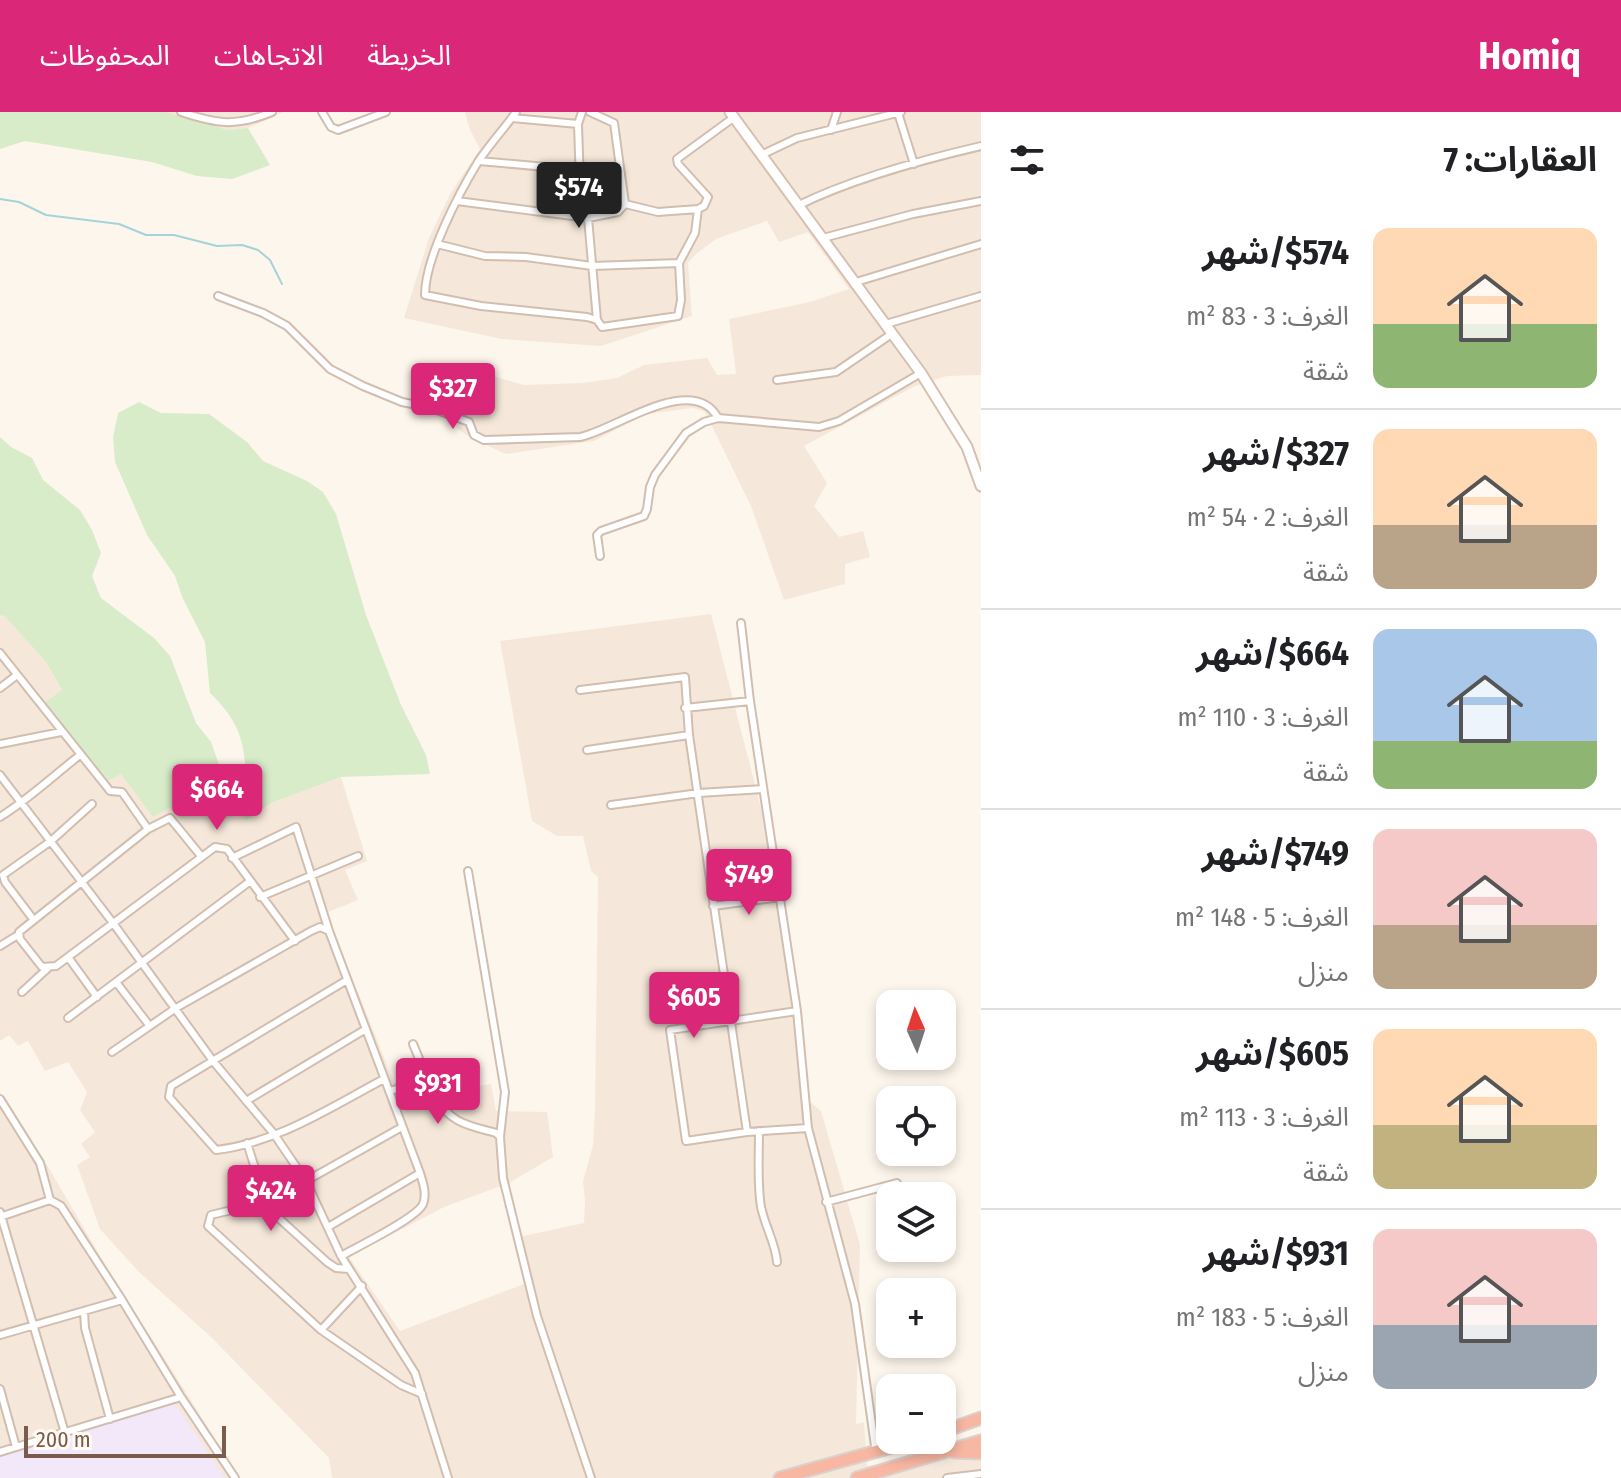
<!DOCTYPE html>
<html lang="ar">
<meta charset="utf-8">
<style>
:root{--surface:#fff;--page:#f6f6f6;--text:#202124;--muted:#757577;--line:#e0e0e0;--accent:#db2777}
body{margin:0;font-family:"Fira Sans Condensed","Noto Sans Arabic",sans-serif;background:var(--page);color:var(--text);direction:rtl;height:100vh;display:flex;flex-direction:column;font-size:30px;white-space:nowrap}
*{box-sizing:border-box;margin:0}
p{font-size:26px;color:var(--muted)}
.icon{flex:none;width:44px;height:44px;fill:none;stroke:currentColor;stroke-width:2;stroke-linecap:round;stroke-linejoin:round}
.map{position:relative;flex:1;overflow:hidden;direction:ltr}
.side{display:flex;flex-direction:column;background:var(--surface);width:640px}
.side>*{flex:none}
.needle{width:52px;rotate:357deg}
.buttons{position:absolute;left:876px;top:878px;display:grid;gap:16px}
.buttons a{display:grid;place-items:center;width:80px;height:80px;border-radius:16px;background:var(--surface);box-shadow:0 4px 12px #0003;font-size:40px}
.scale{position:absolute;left:24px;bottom:20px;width:202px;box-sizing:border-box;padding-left:8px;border:4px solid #7a5c4d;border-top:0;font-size:22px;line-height:28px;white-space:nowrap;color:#7a5c4d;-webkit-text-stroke:6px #fffaf3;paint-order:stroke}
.price{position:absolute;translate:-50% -68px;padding:0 18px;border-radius:8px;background:var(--accent);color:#fff;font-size:26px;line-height:52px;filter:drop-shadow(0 2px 4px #0008)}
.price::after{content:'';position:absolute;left:50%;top:48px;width:24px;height:18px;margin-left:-12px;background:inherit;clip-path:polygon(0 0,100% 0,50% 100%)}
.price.active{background:#222;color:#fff}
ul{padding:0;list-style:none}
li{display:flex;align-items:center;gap:24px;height:200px;padding:0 24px}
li+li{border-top:2px solid var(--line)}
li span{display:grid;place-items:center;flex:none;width:224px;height:160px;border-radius:16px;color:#555}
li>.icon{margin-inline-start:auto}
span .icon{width:96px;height:96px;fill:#fffc;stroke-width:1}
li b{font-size:34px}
h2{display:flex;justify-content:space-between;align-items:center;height:96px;padding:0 24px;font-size:34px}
header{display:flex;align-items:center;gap:48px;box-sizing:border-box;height:112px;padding:0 40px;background:var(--accent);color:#fff}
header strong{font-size:38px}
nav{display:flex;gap:44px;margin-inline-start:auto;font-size:28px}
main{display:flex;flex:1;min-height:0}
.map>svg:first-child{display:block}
.residential{fill:#f5e8da}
.education{fill:#f3e8fa}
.green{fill:#d8ecc9}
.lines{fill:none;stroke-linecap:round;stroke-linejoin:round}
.stream{stroke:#a5d3da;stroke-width:2}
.street-casing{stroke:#d1beb0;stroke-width:10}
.secondary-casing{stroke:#d6c0b0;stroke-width:13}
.highway-casing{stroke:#dad1cd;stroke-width:15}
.street{stroke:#fff;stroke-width:6}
.secondary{stroke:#fff;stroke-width:9}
.highway{stroke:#f7b7a3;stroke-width:11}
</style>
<header>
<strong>Homiq</strong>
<nav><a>الخريطة</a><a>الاتجاهات</a><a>المحفوظات</a></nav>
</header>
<main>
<section class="side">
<h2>العقارات: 7<svg class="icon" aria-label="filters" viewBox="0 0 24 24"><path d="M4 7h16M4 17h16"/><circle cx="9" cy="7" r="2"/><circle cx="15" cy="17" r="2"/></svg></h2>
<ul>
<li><span style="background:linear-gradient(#ffd9b3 60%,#8fb573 0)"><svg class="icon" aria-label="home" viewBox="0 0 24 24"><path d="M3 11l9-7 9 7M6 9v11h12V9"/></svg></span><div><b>$574/شهر</b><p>الغرف: 3 · 83 m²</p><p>شقة</p></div></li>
<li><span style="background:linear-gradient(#ffd9b3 60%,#b9a48a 0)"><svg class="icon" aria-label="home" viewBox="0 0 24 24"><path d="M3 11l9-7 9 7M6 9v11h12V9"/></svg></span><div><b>$327/شهر</b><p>الغرف: 2 · 54 m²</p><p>شقة</p></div></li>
<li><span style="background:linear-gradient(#a9c7e8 70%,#8fb573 0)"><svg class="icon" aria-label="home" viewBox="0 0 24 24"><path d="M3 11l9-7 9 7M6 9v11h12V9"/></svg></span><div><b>$664/شهر</b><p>الغرف: 3 · 110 m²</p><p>شقة</p></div></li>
<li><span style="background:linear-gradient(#f6c9c9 60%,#b9a48a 0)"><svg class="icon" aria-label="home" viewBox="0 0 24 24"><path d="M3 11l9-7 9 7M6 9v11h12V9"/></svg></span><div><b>$749/شهر</b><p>الغرف: 5 · 148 m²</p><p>منزل</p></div></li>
<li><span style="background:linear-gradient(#ffd9b3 60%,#c2b280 0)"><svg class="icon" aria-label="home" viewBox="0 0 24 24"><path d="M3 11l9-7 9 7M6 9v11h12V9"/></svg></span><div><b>$605/شهر</b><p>الغرف: 3 · 113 m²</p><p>شقة</p></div></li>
<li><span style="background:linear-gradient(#f6c9c9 60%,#9aa5b1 0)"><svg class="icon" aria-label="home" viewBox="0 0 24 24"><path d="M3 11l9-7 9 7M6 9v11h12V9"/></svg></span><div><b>$931/شهر</b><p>الغرف: 5 · 183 m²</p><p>منزل</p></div></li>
</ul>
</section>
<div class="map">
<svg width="981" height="1366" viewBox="0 0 981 1366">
<rect width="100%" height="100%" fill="#fdf6ec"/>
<!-- residential -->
<path class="residential" d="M 167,0 L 283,0 L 248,16 L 228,18 Z
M 465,0 L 981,0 L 981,263 L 947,264 L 915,274 L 804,334 L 827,371 L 814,394 L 839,425 L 863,419 L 870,445 L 845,452 L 845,472 L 784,488 L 751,394 L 705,300 L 693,296 L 646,302 L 594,329 L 506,342 L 473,327 L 458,317 L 462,282 L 474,259 L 524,273 L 583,271 L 617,266 L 644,253 L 707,246 L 717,263 L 736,262 L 729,207 L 810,190 L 849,177 L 808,120 L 779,130 L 767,109 L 716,127 L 696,142 L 688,151 L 692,204 L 601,234 L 502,227 L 404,206 L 429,126 L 450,82 L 480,37 L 470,18 Z
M 4,502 L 46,550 L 62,578 L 45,592 L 106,670 L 121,662 L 169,696 L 180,707 L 204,698 L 239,698 L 246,709 L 271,691 L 341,665 L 367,749 L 345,758 L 358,788 L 326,801 L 394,970 L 418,971 L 442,980 L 491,972 L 496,999 L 547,1000 L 553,1045 L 509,1071 L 444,1095 L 349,1145 L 400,1219 L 524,1172 L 514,1126 L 584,1111 L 585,1090 L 583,1069 L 593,1033 L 595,995 L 598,765 L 591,759 L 583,724 L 557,724 L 532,709 L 500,529 L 711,502 L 775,750 L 808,988 L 821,999 L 860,1133 L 856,1312 L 864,1310 L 867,1354 L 981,1342 L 981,1366 L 332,1366 L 329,1346 L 212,1226 L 139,1160 L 100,1117 L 77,1053 L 90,1045 L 81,1032 L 95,1020 L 80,998 L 87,980 L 68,950 L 45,959 L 28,929 L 18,934 L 9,923 L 0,929 L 0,505 Z
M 0,981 L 47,1053 L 106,1154 L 240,1366 L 0,1366 Z"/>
<!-- education -->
<path class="education" d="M 174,1290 L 225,1366 L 0,1366 L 0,1341 Z"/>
<!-- green -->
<path class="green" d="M 0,0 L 167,0 L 228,18 L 248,16 L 270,53 L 232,67 L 197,64 L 152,50 L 25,29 L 0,37 Z
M 139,290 L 161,301 L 209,302 L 247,330 L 263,349 L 307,369 L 323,380 L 336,402 L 366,503 L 401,593 L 426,643 L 430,662 L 341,665 L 271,691 L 246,709 L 238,698 L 204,698 L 180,707 L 169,696 L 153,705 L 121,662 L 106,670 L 44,591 L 62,578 L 46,550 L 4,503 L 0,504 L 0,325 L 11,335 L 32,346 L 43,368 L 80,398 L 92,418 L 101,441 L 92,464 L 101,486 L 154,526 L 170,544 L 196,611 L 211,630 L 231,686 L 246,667 C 245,628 238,608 210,581 L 205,530 L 183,487 L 175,464 L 147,423 L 115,350 L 113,325 L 118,301 Z"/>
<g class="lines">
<!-- stream -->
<path class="stream" d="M 0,87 L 19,90 L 46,103 L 119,112 L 146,123 L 174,123 L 217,134 L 242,133 L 258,138 L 270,148 L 282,172"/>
<!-- street casing -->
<g class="street-casing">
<path id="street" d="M 181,0 C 217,12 235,15 272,0
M 322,0 L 331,15 L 338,18 L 386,0
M 516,0 C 504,17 489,33 478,50 C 459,81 425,146 425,183 L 481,194 L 587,205 L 597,208 L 602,215 L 678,204 L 681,188 L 679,151 L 695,121 L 698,97 L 704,94 L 708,85 L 678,52 L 677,47 L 733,6
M 590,0 L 614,11 L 625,92
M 898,1 L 914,52
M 512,6 L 578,12
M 831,18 L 837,0
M 761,43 L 797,26 L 901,0
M 479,49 L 579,58
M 457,89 L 588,106 L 618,100 L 625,92 L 658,100 L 698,97
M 799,93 C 854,66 921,48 981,34
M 581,103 L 578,12 L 582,0
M 588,106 L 597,208
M 823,126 L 913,102 L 981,89
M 437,132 L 485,144 L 526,145 L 592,154 L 679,151
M 856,170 L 981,132
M 218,184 L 263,201 L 287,214 L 330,257 L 363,274 L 402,290 L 432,296 L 469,310 L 474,323 L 484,328 L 580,325 C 613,319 693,259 718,306
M 886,212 L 981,184
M 777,268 L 836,260 L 893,221
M 600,444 L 597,423 L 601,419 L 644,404 L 647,397 L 650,375 L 655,363 L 686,321 L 704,310 L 718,306 L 819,315 L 839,309 L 921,261
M 741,511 L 750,589 L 797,899 L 808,1016 L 855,1192 L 876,1341
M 0,541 L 110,679 L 122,680 L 148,717 L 170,706 L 201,744
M 0,576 L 17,563
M 580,578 L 685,565 L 689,623 L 747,1020
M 685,596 L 750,589
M 0,632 L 61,620
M 587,638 L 689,623
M 0,663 L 113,811 L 213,949 L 274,1022 L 306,1069 L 341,1144 L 415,1261 L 448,1366
M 611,693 L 699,681 L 763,677
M 0,705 C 29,687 53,664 80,643
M 148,717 L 19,820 L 20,827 L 42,855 L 56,854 L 215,735 L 227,737 L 295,829
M 232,746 L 296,715 L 329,819
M 468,759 L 505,980 L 500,1025 L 503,1066 L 537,1204 L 591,1366
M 260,785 L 358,744
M 713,794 L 780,785
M 33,807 L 5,770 L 3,763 L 51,729 L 92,692
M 0,834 L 18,823
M 68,845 L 97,885
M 347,868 L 171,974 L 169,985 L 216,1038 C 277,1031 331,995 384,967
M 116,870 L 149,913
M 22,880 L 48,856
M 797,899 L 670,918 L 686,1029 L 747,1020 L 808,1016
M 68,906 L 249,770
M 413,932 L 434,983
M 112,940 L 176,896 L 311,819 L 320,815 L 329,819 L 420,1061 C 423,1071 427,1082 423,1092 C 417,1106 357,1135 341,1144
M 389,979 C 409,973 419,975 437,985 C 448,1011 471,1014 496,1021 L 500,1025
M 0,987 L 40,1051 L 50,1088 L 0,1105
M 246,989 L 366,917
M 759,1019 C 759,1044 757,1071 761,1095 C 765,1114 776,1133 777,1150
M 247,1031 L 255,1056 L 261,1090 L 327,1150 L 336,1156 L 349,1157
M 306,1069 L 402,1015
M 311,1079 L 211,1103 L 208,1114 L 321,1218 L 401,1273 L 422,1282
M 50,1088 L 61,1094 L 122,1188
M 826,1090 L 897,1071
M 0,1100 L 65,1321
M 328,1115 L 420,1061
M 84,1199 L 85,1216 L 110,1307
M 321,1218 L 362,1174
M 0,1223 L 122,1188 L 181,1285 L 235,1366
M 0,1277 L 16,1335
M 0,1340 L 181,1285
M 947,1366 L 981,1362"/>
</g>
<!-- secondary casing -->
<g class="secondary-casing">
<path id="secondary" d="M 730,0 L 921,261 L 967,335 L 981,374"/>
</g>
<!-- highway casing -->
<g class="highway-casing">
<path id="highway" d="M 942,1320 L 981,1306
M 954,1340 L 981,1341
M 780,1366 L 917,1328
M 857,1366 L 981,1329"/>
</g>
<!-- street -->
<use href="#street" class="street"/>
<!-- secondary -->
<use href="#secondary" class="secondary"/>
<!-- highway -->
<use href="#highway" class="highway"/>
</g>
</svg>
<div class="buttons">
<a><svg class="needle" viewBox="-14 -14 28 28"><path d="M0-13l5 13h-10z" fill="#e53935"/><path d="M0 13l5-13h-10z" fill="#757577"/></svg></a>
<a><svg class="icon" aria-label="locate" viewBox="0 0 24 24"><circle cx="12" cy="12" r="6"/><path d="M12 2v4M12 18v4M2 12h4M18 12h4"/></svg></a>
<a><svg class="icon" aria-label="layers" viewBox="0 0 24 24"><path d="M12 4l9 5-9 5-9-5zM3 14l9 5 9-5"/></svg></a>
<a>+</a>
<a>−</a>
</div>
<div class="scale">200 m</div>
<b class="price active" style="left:579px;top:118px">$574</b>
<b class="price" style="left:453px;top:319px">$327</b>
<b class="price" style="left:217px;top:720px">$664</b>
<b class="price" style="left:749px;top:805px">$749</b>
<b class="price" style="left:694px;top:928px">$605</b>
<b class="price" style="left:438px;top:1014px">$931</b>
<b class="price" style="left:271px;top:1121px">$424</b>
</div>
</main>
